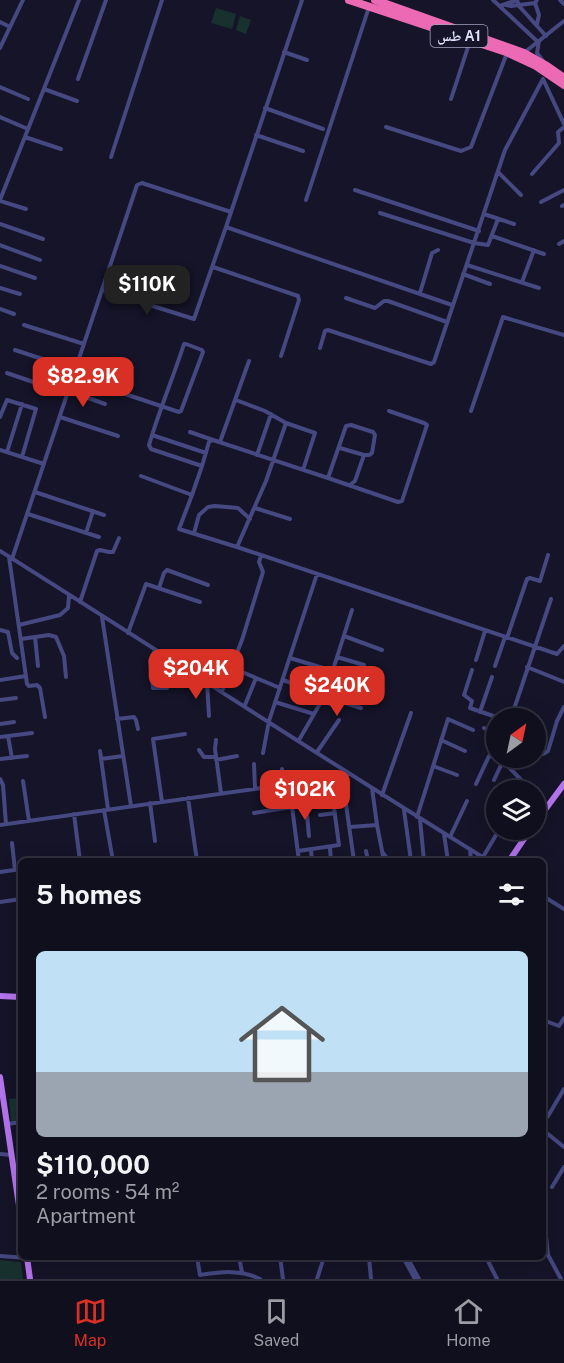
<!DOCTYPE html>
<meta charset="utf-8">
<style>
:root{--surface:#100f1e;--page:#1e1d2b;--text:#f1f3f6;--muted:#9c9ca4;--line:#302f3c;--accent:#d93025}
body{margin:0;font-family:"Public Sans","Noto Naskh Arabic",sans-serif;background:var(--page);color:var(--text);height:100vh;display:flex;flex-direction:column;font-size:22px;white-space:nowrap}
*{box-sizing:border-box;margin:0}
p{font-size:20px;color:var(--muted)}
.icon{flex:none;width:33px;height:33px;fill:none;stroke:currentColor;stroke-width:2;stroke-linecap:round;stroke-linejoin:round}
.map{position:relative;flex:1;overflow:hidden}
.details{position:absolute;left:18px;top:858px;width:528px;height:402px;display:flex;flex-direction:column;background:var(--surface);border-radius:9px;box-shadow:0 6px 24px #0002,0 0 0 2px var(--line)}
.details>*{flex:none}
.needle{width:39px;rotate:33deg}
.tools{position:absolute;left:486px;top:708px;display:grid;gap:12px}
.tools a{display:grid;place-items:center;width:60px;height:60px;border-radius:50%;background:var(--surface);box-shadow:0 6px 24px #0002,0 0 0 2px var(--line);font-size:30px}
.price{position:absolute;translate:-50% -51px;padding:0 14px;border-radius:12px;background:var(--accent);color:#fff;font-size:20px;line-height:39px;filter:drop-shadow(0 2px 3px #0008)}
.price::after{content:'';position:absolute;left:50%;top:36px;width:18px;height:14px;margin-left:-9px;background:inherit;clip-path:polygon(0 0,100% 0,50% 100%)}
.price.selected{background:#222;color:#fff}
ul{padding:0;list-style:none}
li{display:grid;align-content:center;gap:12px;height:318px;padding:0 18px}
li+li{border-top:2px solid var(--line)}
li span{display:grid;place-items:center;height:186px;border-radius:9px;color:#555}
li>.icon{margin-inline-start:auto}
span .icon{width:108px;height:108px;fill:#fffc;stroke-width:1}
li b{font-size:26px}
h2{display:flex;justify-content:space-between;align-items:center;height:72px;padding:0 18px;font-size:26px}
.menu{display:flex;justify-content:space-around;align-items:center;height:84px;border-top:2px solid var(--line);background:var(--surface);font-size:16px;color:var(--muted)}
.menu a{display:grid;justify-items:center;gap:3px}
.menu .selected{color:var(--accent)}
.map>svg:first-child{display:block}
.green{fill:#18312e}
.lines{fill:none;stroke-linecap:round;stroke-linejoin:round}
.minor{stroke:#454881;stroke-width:4}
.major{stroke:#b474ed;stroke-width:6}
.highway{stroke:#ec69b4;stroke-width:8}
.labels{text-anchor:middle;stroke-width:4.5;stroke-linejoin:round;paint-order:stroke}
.shield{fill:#151428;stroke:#a2a2bc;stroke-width:1.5}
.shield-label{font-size:14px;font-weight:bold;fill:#dfdffb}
</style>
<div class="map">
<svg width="564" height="1279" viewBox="0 0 564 1279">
<rect width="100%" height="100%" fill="#151428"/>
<!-- green -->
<path class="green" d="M 216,8 L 236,14 L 232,29 L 211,23 Z
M 240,16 L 251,20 L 246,34 L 236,30 Z
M 21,1098 L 21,1120 L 11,1121 L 9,1099 Z
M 0,1260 L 21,1262 L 23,1279 L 0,1279 Z"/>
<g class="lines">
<!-- minor -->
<path class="minor" d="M 302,0 L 226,227 L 452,305
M 493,0 L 538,42
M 560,0 L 564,4
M 506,5 L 511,6 L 535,3
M 500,6 L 517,0 L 519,6 L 546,36
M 0,22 L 10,27
M 537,24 L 539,15 L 535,3 L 537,0
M 539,41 L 537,53 L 543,61
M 0,48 L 23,0
M 284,52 L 307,60
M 525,52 L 564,21
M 78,79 L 106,0
M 543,79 L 564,124
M 0,87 L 28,99
M 44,89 L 77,101
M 451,99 L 470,41
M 265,108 L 323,129
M 0,117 L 28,129
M 386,127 L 461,151 L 471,147 L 507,53
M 256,135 L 303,151
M 25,137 L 61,149
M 111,157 L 162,0
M 498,172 L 521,195
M 532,174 L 559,143 L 558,132 L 564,127
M 355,190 L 479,231
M 0,200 L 79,0
M 306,200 L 369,7
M 0,201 L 26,209
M 541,202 L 564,190
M 562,206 L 564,205
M 380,213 L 474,243 L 488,245 L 498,219
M 484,214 L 514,224
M 0,224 L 43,239
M 492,236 L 544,254
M 559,244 L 564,241
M 0,245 L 40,260
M 467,265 L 539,288
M 0,266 L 35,278
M 213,267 L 298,296 L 299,300 L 281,356
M 463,274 L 490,284
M 522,282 L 534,250
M 0,288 L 20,294
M 102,290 L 194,319 L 226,227
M 420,293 L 432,253 L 438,250
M 346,298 L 375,308 L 384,301 L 388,301 L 447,322
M 0,309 L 14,314
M 24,325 L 84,344
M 320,348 L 325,331 L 328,330 L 431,364 L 434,362 L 505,150 L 543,79
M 15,350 L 76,370
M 7,373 L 68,394
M 74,377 L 179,412 L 181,411 L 203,352 L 202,350 L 186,344 L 184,344 C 173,378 159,411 149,445 L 151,449 L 202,466 L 209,442 L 213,440 L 328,478 L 346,426 L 351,425 L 373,432 L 375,435 L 372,453 L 369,455 L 364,455 L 355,481 L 350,485
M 69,391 L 105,404
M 236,400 L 265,411 L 286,423 L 266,481 L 237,547 L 557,654 L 564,646
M 471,411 L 503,317 L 564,335
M 0,417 L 7,400 L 36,409 L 22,457
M 60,417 L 118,436
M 286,423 L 315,433 L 303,470
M 190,432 L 213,440
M 152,435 L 206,453
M 220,442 L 249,361
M 340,448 L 364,455
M 0,450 L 44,464
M 7,452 L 22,404
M 257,455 L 271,414
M 141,476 L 192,495 L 202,466
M 328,478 L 398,502 L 402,501 L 427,425 L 424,423 L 389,411
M 35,492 L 104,515
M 192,495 L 179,529 L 237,547
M 255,508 L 290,519
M 28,514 L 99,537
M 86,533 L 93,511
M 194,533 L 199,515 L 208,507 L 215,506 L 238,508 L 250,519
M 0,551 C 164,654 325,760 489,861
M 9,557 L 27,684 L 29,686 L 37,685 L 40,688 L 45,717
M 12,559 L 137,185 L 142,183 L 231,212
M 159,588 L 164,573 L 167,570 L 208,585
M 80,602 L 97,551 L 100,550 L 109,552 L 113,552 L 119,538
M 102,617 L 131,806
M 19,625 L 60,615 L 68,608 L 69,596
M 0,630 L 8,632 L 12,653 L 17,658
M 128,633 L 146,584 L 200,602
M 344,636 L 382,650
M 35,637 L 38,666
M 507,638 L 527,579 L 530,578 L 540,581 L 548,555
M 21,639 L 49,635 L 56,637 L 64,656 L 66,677
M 155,650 L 150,661 L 153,688 L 167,688
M 204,656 L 280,688
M 337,657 L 364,665
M 290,658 L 333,671
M 476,660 L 485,631
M 495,666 L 505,637
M 527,667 L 564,682
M 472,670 L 464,695 L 472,701 L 470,708 L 499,718
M 332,676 L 362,686
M 0,680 L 26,676
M 283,680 L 325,695
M 207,682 L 209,716
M 222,691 L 242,640 L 263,572 L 259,562 L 261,556
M 0,700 L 16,698
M 322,701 L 335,706 L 339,701 L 361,708
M 275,702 L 314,714
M 245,705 L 256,678
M 480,712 L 492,677
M 511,718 L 551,599
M 117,719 L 134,717 L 136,720 L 138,729
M 0,724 L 14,722
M 484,728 L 496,734
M 8,736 L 12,758
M 0,737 L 32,733
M 216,740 L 215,749 L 221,793
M 299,740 L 325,695 L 352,610
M 441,740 L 465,751
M 199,750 L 204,757 L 216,757
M 100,751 L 108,809
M 536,751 L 543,754 L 548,751 L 557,721 L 564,707
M 317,752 L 339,720
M 263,753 L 269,721 L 317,574
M 500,758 L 531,790
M 0,759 L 27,756
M 101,759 L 123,756
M 216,760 L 237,756
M 511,762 L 513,758
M 254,764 L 255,788
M 433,766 L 457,775
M 282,769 L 283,784
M 342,776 L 354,861
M 0,779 L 3,785 L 6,824
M 494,780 L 503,761
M 23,781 L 29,821
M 304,781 L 309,836
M 289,783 L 299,861
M 476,784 L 489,756 L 496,757
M 382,795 L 411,713
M 536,796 L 547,807
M 188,798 L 197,861
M 162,802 L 153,739 L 185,734
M 150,803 L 155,841
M 104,810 L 113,861
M 404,810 L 411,861
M 254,813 L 292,807
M 74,814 L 80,861
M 320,815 L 335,813
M 417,817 L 448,719 L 473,730
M 420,819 L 424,861
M 0,825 L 325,779 L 349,774
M 377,825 L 384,861
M 350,827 L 377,825 L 372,788
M 444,834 L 448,861
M 450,837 L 467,801
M 12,843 L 15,870
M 330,848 L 331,861
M 470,849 L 471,861
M 311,850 L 312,861
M 298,851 L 339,845 L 330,778
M 366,851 L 368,861
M 383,853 L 389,861
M 483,857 L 499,830
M 217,861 L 246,858
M 0,872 L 21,869
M 543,896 L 564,909
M 0,902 L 21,899
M 543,1020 L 559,1026 L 564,1018
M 543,1121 L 548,1116 L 564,1089
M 7,1124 L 21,1122
M 543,1130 L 564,1147
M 0,1154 L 11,1155
M 552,1187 L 564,1167
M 543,1234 L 546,1236 L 548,1255 L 561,1279
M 0,1256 L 27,1258
M 197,1257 L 200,1275 C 221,1272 240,1269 260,1279
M 239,1257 L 242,1272
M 280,1257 L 283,1279
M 369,1257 L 371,1279
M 403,1257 L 415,1279
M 407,1257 L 419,1279
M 486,1257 L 497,1279
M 317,1279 L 324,1257"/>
<!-- major -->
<path class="major" d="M 536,822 L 564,784
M 509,861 L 530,830
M 0,996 L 21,997
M 0,1077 L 21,1219
M 27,1257 L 30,1279"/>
<!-- highway -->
<path class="highway" d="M 349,0 L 506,52 L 536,66 L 564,85
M 375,0 L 524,53 L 547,66 L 564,78"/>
</g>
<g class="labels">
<!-- shield labels -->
<rect class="shield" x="430.5" y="25" width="57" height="22" rx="4.5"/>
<g class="shield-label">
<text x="459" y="41">طس A1</text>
</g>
</g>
</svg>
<div class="tools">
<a><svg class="needle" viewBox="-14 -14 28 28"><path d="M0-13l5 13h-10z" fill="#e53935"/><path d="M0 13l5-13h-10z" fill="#9c9ca4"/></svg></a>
<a><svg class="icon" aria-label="layers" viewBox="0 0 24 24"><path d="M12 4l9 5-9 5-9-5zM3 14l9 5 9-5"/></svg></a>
</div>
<b class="price selected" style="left:147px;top:316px">$110K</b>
<b class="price" style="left:83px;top:408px">$82.9K</b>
<b class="price" style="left:196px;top:700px">$204K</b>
<b class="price" style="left:337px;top:717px">$240K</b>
<b class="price" style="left:305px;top:821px">$102K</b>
<section class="details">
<h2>5 homes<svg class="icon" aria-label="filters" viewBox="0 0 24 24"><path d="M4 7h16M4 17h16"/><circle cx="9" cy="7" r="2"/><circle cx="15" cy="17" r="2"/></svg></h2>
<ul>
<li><span style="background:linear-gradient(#bfe0f5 65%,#9aa5b1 0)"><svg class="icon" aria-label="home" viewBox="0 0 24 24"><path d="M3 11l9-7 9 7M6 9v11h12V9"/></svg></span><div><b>$110,000</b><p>2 rooms · 54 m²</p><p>Apartment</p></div></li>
</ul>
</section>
</div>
<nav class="menu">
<a class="selected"><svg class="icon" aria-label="map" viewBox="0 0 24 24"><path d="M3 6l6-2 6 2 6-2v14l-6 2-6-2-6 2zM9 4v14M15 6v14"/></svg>Map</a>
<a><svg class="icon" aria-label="saved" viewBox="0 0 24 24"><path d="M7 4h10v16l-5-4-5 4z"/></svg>Saved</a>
<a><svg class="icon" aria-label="home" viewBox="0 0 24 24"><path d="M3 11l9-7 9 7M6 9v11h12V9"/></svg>Home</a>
</nav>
